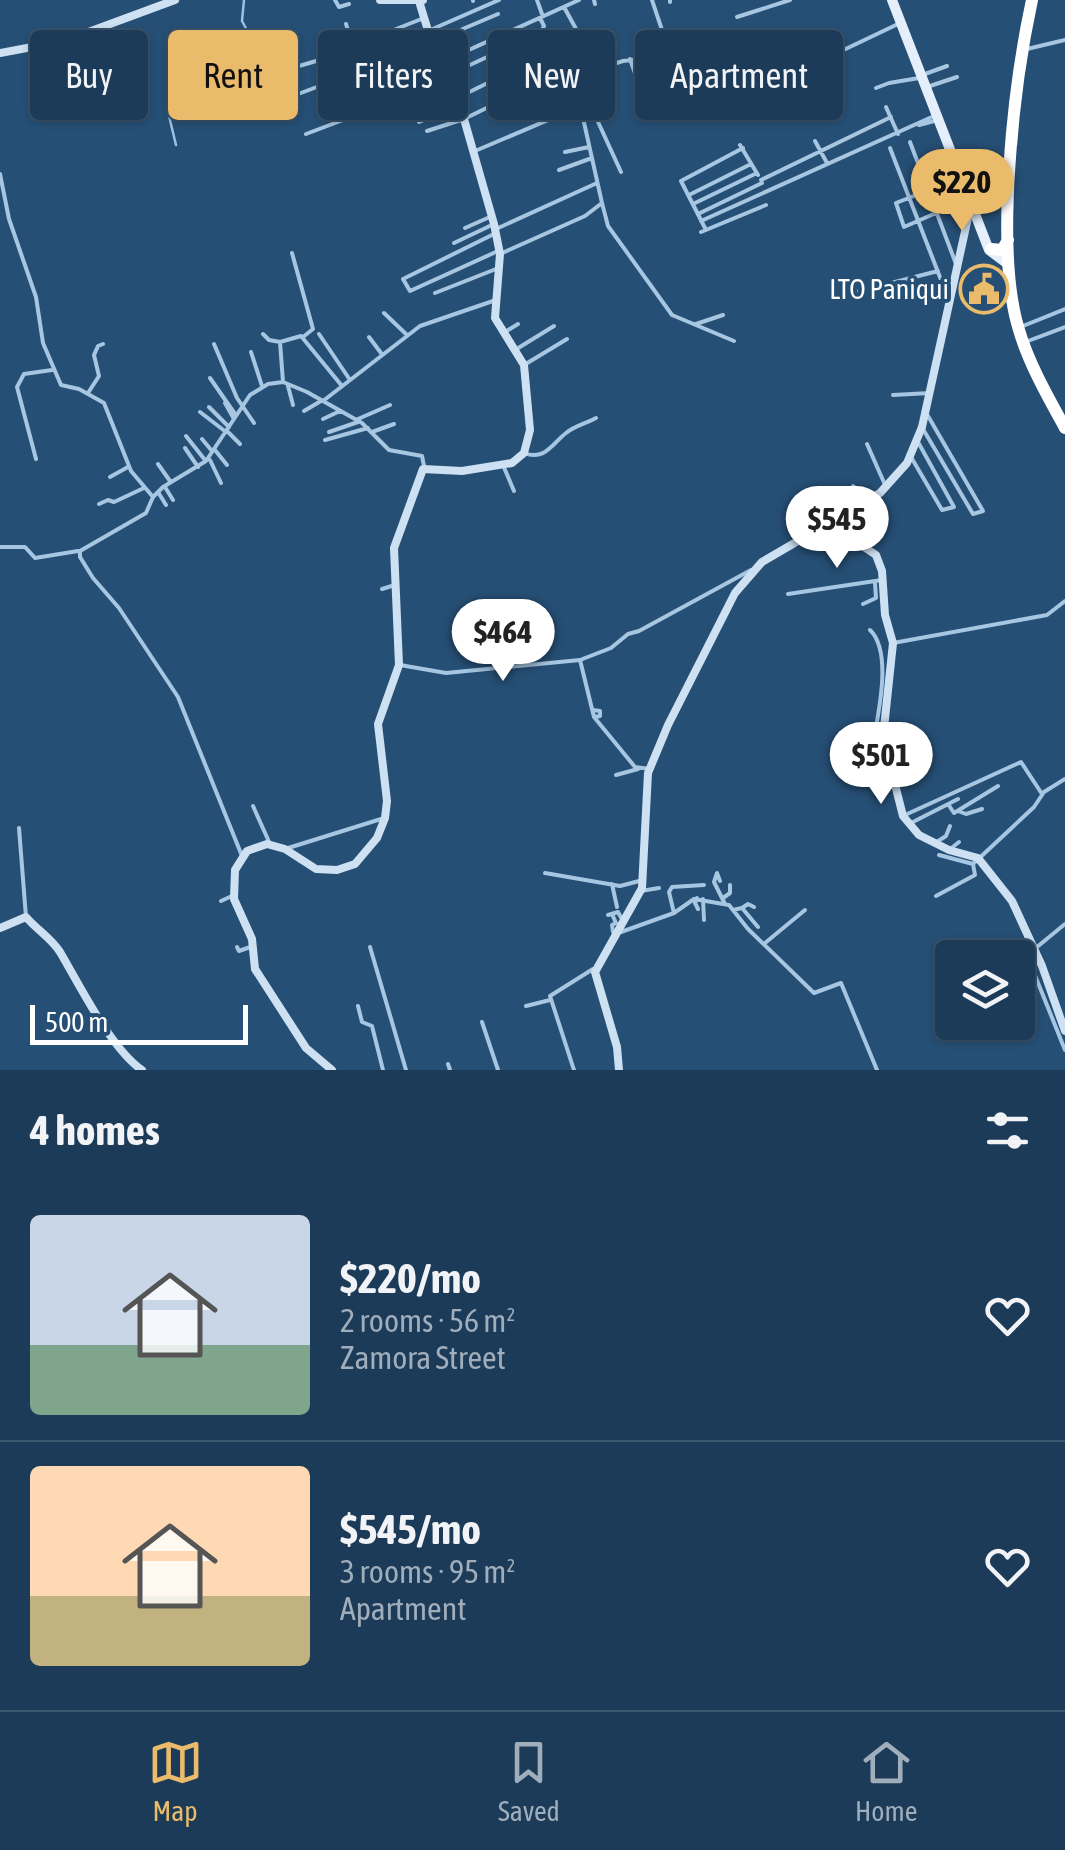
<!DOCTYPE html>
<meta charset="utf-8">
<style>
:root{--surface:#1c3b58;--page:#294661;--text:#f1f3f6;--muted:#a0adba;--line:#3a556e;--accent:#eabb6b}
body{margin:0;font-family:"Asap Condensed",sans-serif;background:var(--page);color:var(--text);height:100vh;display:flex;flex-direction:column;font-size:38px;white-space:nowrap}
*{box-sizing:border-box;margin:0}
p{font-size:32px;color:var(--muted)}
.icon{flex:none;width:55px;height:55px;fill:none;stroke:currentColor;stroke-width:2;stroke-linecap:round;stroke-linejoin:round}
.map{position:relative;height:1070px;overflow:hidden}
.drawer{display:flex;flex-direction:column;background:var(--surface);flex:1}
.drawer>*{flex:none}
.guide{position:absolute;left:30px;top:30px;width:1005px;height:90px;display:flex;gap:20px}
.fabs{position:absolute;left:935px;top:940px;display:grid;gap:20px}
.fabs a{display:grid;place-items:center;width:100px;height:100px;border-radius:10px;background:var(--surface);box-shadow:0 2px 8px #0004,0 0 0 2px var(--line);font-size:50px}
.scale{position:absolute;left:30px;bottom:25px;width:218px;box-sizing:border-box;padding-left:10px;border:5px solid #fff;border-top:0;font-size:28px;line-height:35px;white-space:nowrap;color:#fff;-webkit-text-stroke:8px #264f75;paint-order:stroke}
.price{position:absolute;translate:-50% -85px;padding:0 22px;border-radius:35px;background:#fff;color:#222;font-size:32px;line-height:65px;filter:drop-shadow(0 2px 5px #0008)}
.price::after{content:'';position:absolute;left:50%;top:60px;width:30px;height:22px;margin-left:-15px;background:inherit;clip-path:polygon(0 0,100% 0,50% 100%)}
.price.current{background:var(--accent);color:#111}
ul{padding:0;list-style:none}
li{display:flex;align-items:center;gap:30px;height:250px;padding:0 30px}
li+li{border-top:2px solid var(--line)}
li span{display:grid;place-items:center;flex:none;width:280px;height:200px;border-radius:10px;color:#555}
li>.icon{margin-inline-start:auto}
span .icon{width:120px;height:120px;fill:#fffc;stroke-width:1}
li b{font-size:42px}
h2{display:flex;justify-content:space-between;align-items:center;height:120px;padding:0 30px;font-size:42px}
.tag{padding:0 35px;border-radius:10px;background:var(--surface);box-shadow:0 2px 8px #0004,0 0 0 2px var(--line);font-size:35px;line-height:90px}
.tag.current{background:var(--accent);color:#111}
.menu{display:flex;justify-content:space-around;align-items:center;height:140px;border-top:2px solid var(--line);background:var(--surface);font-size:28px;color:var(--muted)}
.menu a{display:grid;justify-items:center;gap:5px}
.menu .current{color:var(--accent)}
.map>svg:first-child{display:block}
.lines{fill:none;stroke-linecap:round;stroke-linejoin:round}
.stream{stroke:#9ac2e2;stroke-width:2.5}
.street{stroke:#a6c6e2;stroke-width:4}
.secondary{stroke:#cee1f2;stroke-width:8}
.primary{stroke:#e4effb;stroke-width:10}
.highway{stroke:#fff;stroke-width:12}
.labels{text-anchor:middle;stroke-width:8;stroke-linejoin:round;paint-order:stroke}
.poi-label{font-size:28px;fill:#fff;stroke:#264f75;text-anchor:end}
</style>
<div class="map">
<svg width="1065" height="1070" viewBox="0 0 1065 1070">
<rect width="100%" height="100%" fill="#264f75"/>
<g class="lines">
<!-- stream -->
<path class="stream" d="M 176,145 L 169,116 L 180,107 L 197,104 L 256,75 L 249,34 L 242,21 L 244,0"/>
<!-- street -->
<path class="street" d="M 335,0 L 339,7 L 349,4
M 473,0 L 473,1
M 537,0 L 542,14
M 594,0 L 595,4
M 652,0 L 668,48
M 670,0 L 670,2
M 564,7 L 598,69 L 588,73 L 588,100 L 583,118 L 602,203
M 737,17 L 790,0
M 346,24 L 353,46
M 428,31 L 499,0
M 432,42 L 498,14
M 32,48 L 34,58
M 1027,49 L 1065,40
M 829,50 L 833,55 L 898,24
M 364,59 L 431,38
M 630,59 L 643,96
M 438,64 L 579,0
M 299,66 L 354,50
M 598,69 L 623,61 L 649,58 L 665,91 L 674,93
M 925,74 L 947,66
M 444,77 L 541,32 L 544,26 L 540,18
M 363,82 L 433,56
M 930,86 L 957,77
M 876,88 L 889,83 L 919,78
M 455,99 L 545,55
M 346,100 L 440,70
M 588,100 L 621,172
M 277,102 L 354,73 L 357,67 L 353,46 L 424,18
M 886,107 L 898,134
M 419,122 L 456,107
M 919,125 L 938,120
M 427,131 L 464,119 L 501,101
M 306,134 L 446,81
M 815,141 L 827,163
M 910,142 L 956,264
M 740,145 L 758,175
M 890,148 L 948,298
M 475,151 L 586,104
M 565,152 L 589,147
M 559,170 L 592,158
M 0,174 L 9,219 L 36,297 L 43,343 L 61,385 L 79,389 L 104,403 L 131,471 L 153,497
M 761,180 L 891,117
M 689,195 L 751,164
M 693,204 L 757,173
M 936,213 L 904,227 L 896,203 L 957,179
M 698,214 L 762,183
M 701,221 L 934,116
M 465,228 L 492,216
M 496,229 L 597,183
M 706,230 L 681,181 L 743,148
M 701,232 L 766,205
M 496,233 L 403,279 L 410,291 L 498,251
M 454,243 L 494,224
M 292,253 L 313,329 L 303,337
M 500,254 L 585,216 L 602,203 L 608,226 L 672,315 L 734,341
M 856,292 L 938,271
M 435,293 L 496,269
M 384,313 L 406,334
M 696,324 L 723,315
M 1023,326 L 1065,309
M 505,332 L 518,324
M 263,334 L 269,340 L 280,342
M 319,334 L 350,380
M 369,337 L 381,353
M 1028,341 L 1065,327
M 214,344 L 237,398 L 254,423
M 515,350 L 554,326
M 251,352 L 262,386
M 524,365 L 567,339
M 210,378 L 235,414
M 283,382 L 280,342 L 301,336 L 342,386
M 288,386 L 293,405
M 88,393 L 99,376 L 94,355 L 98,346 L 103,344
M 893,395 L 930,393
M 323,401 L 420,326 L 493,301
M 225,403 L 234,419
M 209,407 L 229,427
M 304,411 L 321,401
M 200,412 L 226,432
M 323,419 L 340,411
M 358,419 L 390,405
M 923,429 L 973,514 L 983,511 L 928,416
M 227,431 L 240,444
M 329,432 L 358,422
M 372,432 L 394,424
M 186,436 L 205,460
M 202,439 L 212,451
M 325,440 L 368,428
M 867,444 L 886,487
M 185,448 L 198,467
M 215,450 L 227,465
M 524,453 C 545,461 552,444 566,433 C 574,426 587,423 596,418
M 911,457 L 942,510 L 954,507 L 918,442
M 36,459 L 17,387 L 24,374 L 52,370
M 210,460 L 221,483
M 158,464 L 170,481
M 503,465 L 514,491
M 110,477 L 128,467
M 853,486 L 867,497
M 165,487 L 173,500
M 158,492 L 166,505
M 805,494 L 803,501 L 816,531
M 815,499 L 828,524
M 99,504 L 108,500 L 114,502 L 144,488
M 0,547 L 25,547 L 35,558 L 78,551
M 382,589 L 395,585
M 788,594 L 882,580
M 863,604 L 876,598 L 875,583
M 870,630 C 892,651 879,710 874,738
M 893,643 L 1047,615 L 1065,601
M 580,660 L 611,648 L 628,634 L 639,631 L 751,570
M 400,665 L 446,673 L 580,660 L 594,717 L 635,767 L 650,769
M 593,710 L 600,711 L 600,716 L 594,717
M 616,775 L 638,769
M 948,804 L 954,813 L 998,786
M 253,806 L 270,844
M 958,811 L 966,814 L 982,809
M 905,815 L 1021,762 L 1042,794
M 909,824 L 958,799
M 19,828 L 26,917
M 935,843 L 946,836 L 950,826
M 285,849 L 381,819
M 949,850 L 959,842
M 939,855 L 973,864 L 1034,807 L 1044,792 L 1065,779
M 242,856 L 178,697 L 119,608 L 93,578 L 80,557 L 80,551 L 146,513 L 153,497 L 163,487 L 206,461 L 250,395 L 268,384 L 283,382 L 307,392 L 362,423 L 389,450 L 422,456 L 424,466
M 545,873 L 620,886 L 643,880
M 720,881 L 717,873 L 714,882 L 725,904
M 612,884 L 617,907
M 641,891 L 659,888
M 936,896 L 975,875 L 973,864
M 697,898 L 695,903 L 698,909
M 723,898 L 730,893 L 730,885
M 703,899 L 704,920
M 221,901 L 234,895
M 742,908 L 748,904 L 754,907
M 733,910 L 742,908 L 758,927
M 674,913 L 669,892 L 672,887 L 704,885
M 612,914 L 616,923 L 612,925 L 613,932
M 608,915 L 618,912 L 623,921
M 621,932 L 674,913 L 694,899 L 729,905 L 748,929 L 814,993 L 841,983 L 877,1070
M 765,943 L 805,910
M 237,947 L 239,951 L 253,946
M 370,947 L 406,1070
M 1037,947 L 1065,924
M 1035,953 L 1028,958 L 1065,1050
M 358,1006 L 362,1022 L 372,1026 L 383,1070
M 526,1006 L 550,1000
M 482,1022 L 498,1070
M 448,1064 L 450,1070
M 574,1070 L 550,996 L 593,969"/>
<!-- secondary -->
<path class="secondary" d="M 380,0 L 423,0
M 0,53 L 64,41 L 175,0
M 843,515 L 861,545 L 876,555 L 882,571 L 885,615 L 893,643 L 884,728 L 888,757 L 903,816 L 919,835 L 949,850 L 978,858 L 1012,901 L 1042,966 L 1065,1031
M 0,928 L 26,917 C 36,929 51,938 60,952 C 79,984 111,1049 142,1070
M 332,1070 L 306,1048 L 255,969 L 252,939 L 234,899 L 235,870 L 247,851 L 267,844 L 285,849 L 316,869 L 337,870 L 355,864 L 377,838 L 385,818 L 387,801 L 378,724 L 399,665 L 394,548 L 423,469 L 462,471 L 512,463 L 524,453 L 530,430 L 524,365 L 495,318 L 500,254 L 494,224 L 464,119 L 440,70 L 419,1
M 619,1070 L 617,1047 L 595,972 L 642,888 L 648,773 L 668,725 L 735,593 L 762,562 L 880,493 L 907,463 L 922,427 L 971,204"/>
<!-- primary -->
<path class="primary" d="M 892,0 L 989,250 L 1009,265"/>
<!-- highway -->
<path class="highway" d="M 1032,0 C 1014,83 994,250 1019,330 C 1029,364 1048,397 1065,428
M 991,249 L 1002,250 L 1008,240"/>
</g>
<!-- icons -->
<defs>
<g id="civic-ring" transform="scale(2.5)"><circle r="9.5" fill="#264f75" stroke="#eabb6b" stroke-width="1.5"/><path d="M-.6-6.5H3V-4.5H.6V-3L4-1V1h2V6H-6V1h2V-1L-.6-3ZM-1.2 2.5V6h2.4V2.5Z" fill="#eabb6b"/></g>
</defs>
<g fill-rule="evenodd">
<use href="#civic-ring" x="984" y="289"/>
</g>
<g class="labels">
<!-- poi labels -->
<g class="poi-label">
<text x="949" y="299">LTO Paniqui</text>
</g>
</g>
</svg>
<div class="fabs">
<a><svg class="icon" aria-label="layers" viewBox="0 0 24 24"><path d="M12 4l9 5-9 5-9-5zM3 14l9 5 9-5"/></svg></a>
</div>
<div class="scale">500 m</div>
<b class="price current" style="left:962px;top:234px">$220</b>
<b class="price" style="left:837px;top:571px">$545</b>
<b class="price" style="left:503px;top:684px">$464</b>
<b class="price" style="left:881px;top:807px">$501</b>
<div class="guide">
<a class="tag">Buy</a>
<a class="tag current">Rent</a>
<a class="tag">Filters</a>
<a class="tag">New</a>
<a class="tag">Apartment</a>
</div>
</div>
<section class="drawer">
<h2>4 homes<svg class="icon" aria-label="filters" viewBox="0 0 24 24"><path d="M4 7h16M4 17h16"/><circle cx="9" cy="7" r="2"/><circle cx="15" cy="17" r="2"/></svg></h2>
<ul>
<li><span style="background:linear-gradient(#c9d6e8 65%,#7fa58c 0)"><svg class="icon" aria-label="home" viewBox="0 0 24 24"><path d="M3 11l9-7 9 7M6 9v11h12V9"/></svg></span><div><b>$220/mo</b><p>2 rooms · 56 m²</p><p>Zamora Street</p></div><svg class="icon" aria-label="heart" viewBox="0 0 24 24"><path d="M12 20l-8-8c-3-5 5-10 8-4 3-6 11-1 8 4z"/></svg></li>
<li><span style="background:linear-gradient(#ffd9b3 65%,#c2b280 0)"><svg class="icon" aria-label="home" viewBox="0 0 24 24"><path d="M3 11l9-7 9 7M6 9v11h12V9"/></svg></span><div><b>$545/mo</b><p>3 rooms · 95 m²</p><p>Apartment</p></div><svg class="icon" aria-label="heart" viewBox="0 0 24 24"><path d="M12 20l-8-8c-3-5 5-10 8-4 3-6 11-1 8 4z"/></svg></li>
</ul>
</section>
<nav class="menu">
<a class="current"><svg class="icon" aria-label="map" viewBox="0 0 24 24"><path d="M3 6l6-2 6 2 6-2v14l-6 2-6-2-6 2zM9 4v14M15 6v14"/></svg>Map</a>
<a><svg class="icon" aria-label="saved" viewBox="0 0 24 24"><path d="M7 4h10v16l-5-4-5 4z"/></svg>Saved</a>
<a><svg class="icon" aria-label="home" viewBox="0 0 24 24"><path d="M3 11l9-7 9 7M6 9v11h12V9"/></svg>Home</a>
</nav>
